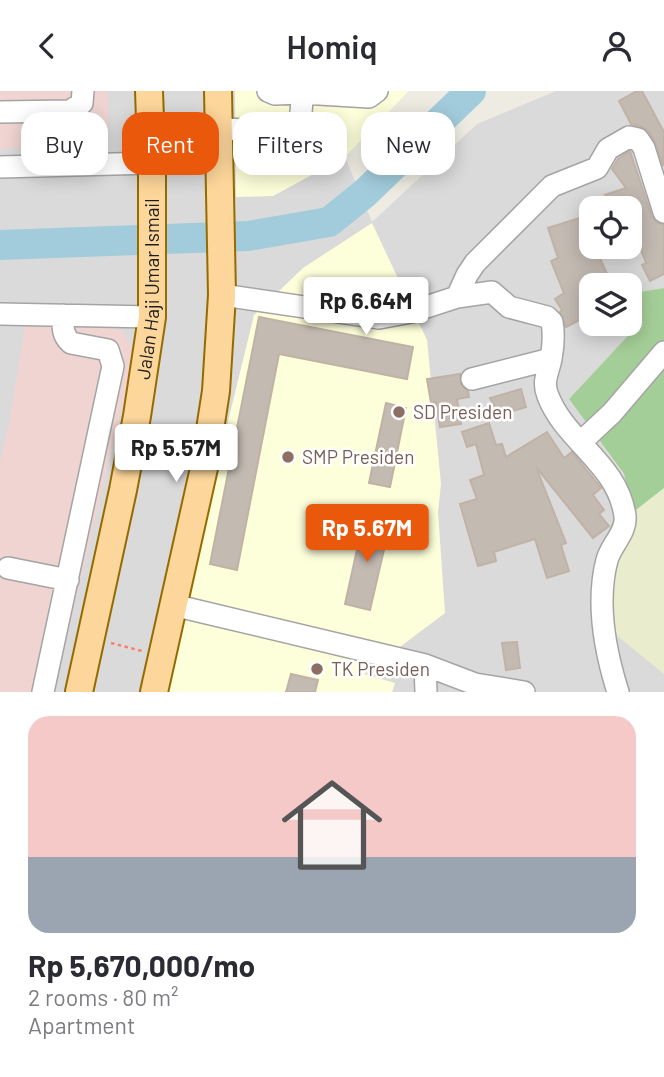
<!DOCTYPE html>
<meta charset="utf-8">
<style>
:root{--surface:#fff;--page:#f2f2f3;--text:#2b2b33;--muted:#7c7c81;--accent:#ea580c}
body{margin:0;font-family:Barlow,sans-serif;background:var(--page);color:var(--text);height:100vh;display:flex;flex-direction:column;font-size:26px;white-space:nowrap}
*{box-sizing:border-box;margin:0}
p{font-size:23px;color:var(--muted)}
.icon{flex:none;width:38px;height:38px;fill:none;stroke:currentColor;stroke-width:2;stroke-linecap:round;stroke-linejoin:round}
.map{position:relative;height:601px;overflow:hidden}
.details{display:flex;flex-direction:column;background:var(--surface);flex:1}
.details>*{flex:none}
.banner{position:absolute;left:21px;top:21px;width:623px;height:63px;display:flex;gap:14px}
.fabs{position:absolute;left:579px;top:105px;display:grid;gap:14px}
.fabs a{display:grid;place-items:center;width:63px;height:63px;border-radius:14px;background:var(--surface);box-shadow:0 4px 18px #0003;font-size:35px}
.price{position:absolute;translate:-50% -60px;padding:0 16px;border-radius:7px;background:#fff;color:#222;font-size:23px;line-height:46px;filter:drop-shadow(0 2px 4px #0008)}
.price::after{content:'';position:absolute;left:50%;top:42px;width:21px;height:16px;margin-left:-10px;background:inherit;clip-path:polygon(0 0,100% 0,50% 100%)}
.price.on{background:var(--accent);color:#fff}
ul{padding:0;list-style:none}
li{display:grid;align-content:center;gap:14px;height:371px;padding:0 28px}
li span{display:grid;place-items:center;height:217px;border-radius:21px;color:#555}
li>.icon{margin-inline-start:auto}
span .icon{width:126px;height:126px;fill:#fffc;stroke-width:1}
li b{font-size:30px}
.pill{padding:0 24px;border-radius:21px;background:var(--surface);box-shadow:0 4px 18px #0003;font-size:24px;line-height:63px}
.pill.on{background:var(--accent);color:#fff}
header{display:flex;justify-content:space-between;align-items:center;height:91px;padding:0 28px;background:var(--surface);font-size:32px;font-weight:600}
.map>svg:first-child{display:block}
.residential{fill:#dbdada;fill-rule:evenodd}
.commercial{fill:#efd4d1}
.education{fill:#fdffda}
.farmland{fill:#e9edcd}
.forest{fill:#a4ce97}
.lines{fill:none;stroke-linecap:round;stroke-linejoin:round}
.river{stroke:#a2ccdc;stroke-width:30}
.building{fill:#c3bab2;stroke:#c0b2a5;stroke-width:2}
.minor-casing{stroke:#a4a4a4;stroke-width:24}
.major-casing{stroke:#956b00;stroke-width:30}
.path{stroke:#fa7e68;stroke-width:2.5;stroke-dasharray:3.5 3.5;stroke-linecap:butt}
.minor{stroke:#fff;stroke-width:21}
.major{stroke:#fcd69a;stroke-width:26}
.education-dot{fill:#8d6e63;stroke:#fff;stroke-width:2.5}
.labels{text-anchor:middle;stroke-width:5;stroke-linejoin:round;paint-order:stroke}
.street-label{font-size:19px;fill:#1d1d1d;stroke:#fff}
.education-label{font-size:19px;fill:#785e54;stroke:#fff;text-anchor:start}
</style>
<header><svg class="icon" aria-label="back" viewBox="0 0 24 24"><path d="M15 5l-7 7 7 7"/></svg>Homiq<svg class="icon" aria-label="person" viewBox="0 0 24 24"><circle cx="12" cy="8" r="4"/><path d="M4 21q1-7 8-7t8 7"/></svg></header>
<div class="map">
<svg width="664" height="601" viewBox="0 0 664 601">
<rect width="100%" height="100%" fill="#eeebe2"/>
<!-- residential -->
<path class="residential" d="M 0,0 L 409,0 L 345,66 L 372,131 L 477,33 L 556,0 L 664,0 L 664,197 L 634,202 L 639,233 L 569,308 L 624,384 L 632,422 L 650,570 L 664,583 L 664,601 L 0,601 ZM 592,117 L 630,117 L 630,156 L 592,156 ZM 592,194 L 630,194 L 630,233 L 592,233 Z"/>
<!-- commercial -->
<path class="commercial" d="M 0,0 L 108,0 L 108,52 L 0,58 Z
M 28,217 L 122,240 L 135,261 L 54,601 L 0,601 L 0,372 L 9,333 Z"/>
<!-- education -->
<path class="education" d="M 235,0 L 409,0 L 345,66 L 273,105 L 236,106 Z
M 372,132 L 427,249 L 441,393 L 438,421 L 445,522 L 364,583 L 395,592 L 392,601 L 162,601 L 254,224 L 303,177 Z"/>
<!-- farmland -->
<path class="farmland" d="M 664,397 L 664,583 L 610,539 L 612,483 L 632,422 Z"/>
<!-- forest -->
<path class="forest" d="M 664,197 L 664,397 L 632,422 L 624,383 L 569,308 L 639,233 L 634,202 Z"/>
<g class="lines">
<!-- river -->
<path class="river" d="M 0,154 L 248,145 L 329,131 L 365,102 L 471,0"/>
</g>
<!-- building -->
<path class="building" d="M 637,0 L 642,0 L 664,41 L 663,75 L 656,53 L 649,41 L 642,36 L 631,33 L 619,10 Z
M 630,60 L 652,126 L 656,131 L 664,134 L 664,183 L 650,190 L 642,174 L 646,172 L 634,140 L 630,141 L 630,117 L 588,117 L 606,107 L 605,104 L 626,97 L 612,78 L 618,68 Z
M 592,123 L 592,156 L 595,156 L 612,194 L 592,194 L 592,241 L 583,227 L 566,236 L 560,221 L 562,219 L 555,208 L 564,202 L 551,170 L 558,167 L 548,137 Z
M 259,226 L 413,256 L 407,288 L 279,263 L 237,479 L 210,473 Z
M 460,283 L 460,292 L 468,300 L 469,306 L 457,308 L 461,333 L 440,336 L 436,311 L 431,312 L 427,288 Z
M 521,298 L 526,316 L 513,320 L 513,317 L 499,324 L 490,307 Z
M 386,312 L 406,317 L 390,396 L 369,392 Z
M 489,332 L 496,354 L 502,353 L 506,366 L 547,341 L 564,367 L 572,361 L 601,397 L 593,404 L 604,419 L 599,423 L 609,435 L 593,447 L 536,376 L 566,452 L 561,454 L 569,480 L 547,487 L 535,448 L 494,461 L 496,470 L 478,475 L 460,413 L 477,408 L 470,389 L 484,384 L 476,353 L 467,356 L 462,341 Z
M 364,427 L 390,433 L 370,519 L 345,513 Z
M 517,551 L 520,577 L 506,579 L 502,552 Z
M 291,583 L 318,589 L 315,601 L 286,601 Z"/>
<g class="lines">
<!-- minor casing -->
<g class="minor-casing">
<path id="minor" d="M 268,0 L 275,3 L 302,2 L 369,6 L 377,0
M 0,21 L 70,20 L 82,12 L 83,0
M 219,38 L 288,40 C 304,31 301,18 302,2
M 0,76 L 152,72
M 222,204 L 379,227 L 411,221 L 457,206 L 492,201 L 509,216 L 547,226 L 552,231 C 554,242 553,257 551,268 C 548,282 542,291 548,305 C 565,350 618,373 625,425 C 627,441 611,454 607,469 C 596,511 605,560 618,601
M 457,206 L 467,184 L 475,172 L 552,95 L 597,77 L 608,58 L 629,46 L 638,48 L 644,57 L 664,121
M 0,223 L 152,226
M 472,288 L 551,268
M 582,350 L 612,322 L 664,261
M 8,477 L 68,489
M 173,514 L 425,574 L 475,593 L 524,601
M 425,574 L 426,601
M 43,601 L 113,275 L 108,259 L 71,252 C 62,244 63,236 63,224"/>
</g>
<!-- major casing -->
<g class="major-casing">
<g id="major">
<path id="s1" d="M 79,601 L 123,399 L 137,325 L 152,226 L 152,86 L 149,0"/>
<path d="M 154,601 L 204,377 L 216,300 L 222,204 L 218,0"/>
</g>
</g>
<!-- path -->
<path class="path" d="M 111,552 L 142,560"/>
<!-- minor -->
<use href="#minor" class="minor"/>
<!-- major -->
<use href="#major" class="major"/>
</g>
<!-- markers -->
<g class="education-dot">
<circle cx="399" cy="321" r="7"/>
<circle cx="288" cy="366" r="7"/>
<circle cx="317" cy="578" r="7"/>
</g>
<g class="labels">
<!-- street labels -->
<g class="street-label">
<text dy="7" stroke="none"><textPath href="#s1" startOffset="410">Jalan Haji Umar Ismail</textPath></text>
</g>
<!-- education labels -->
<g class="education-label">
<text x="413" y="328">SD Presiden</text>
<text x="302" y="373">SMP Presiden</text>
<text x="331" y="585">TK Presiden</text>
</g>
</g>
</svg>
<div class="fabs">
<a><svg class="icon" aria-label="locate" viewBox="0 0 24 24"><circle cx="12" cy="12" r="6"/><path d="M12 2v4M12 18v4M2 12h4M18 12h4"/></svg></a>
<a><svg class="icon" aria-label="layers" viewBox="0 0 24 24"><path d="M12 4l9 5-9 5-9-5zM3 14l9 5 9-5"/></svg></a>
</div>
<b class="price" style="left:366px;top:246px">Rp 6.64M</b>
<b class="price" style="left:176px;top:393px">Rp 5.57M</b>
<b class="price on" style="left:367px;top:473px">Rp 5.67M</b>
<div class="banner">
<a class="pill">Buy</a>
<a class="pill on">Rent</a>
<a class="pill">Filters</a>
<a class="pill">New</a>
</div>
</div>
<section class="details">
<ul>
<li><span style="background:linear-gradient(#f6c9c9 65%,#9aa5b1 0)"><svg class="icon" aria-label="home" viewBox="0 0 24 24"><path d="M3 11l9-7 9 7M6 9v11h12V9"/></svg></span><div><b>Rp 5,670,000/mo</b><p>2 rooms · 80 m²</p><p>Apartment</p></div></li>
</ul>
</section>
